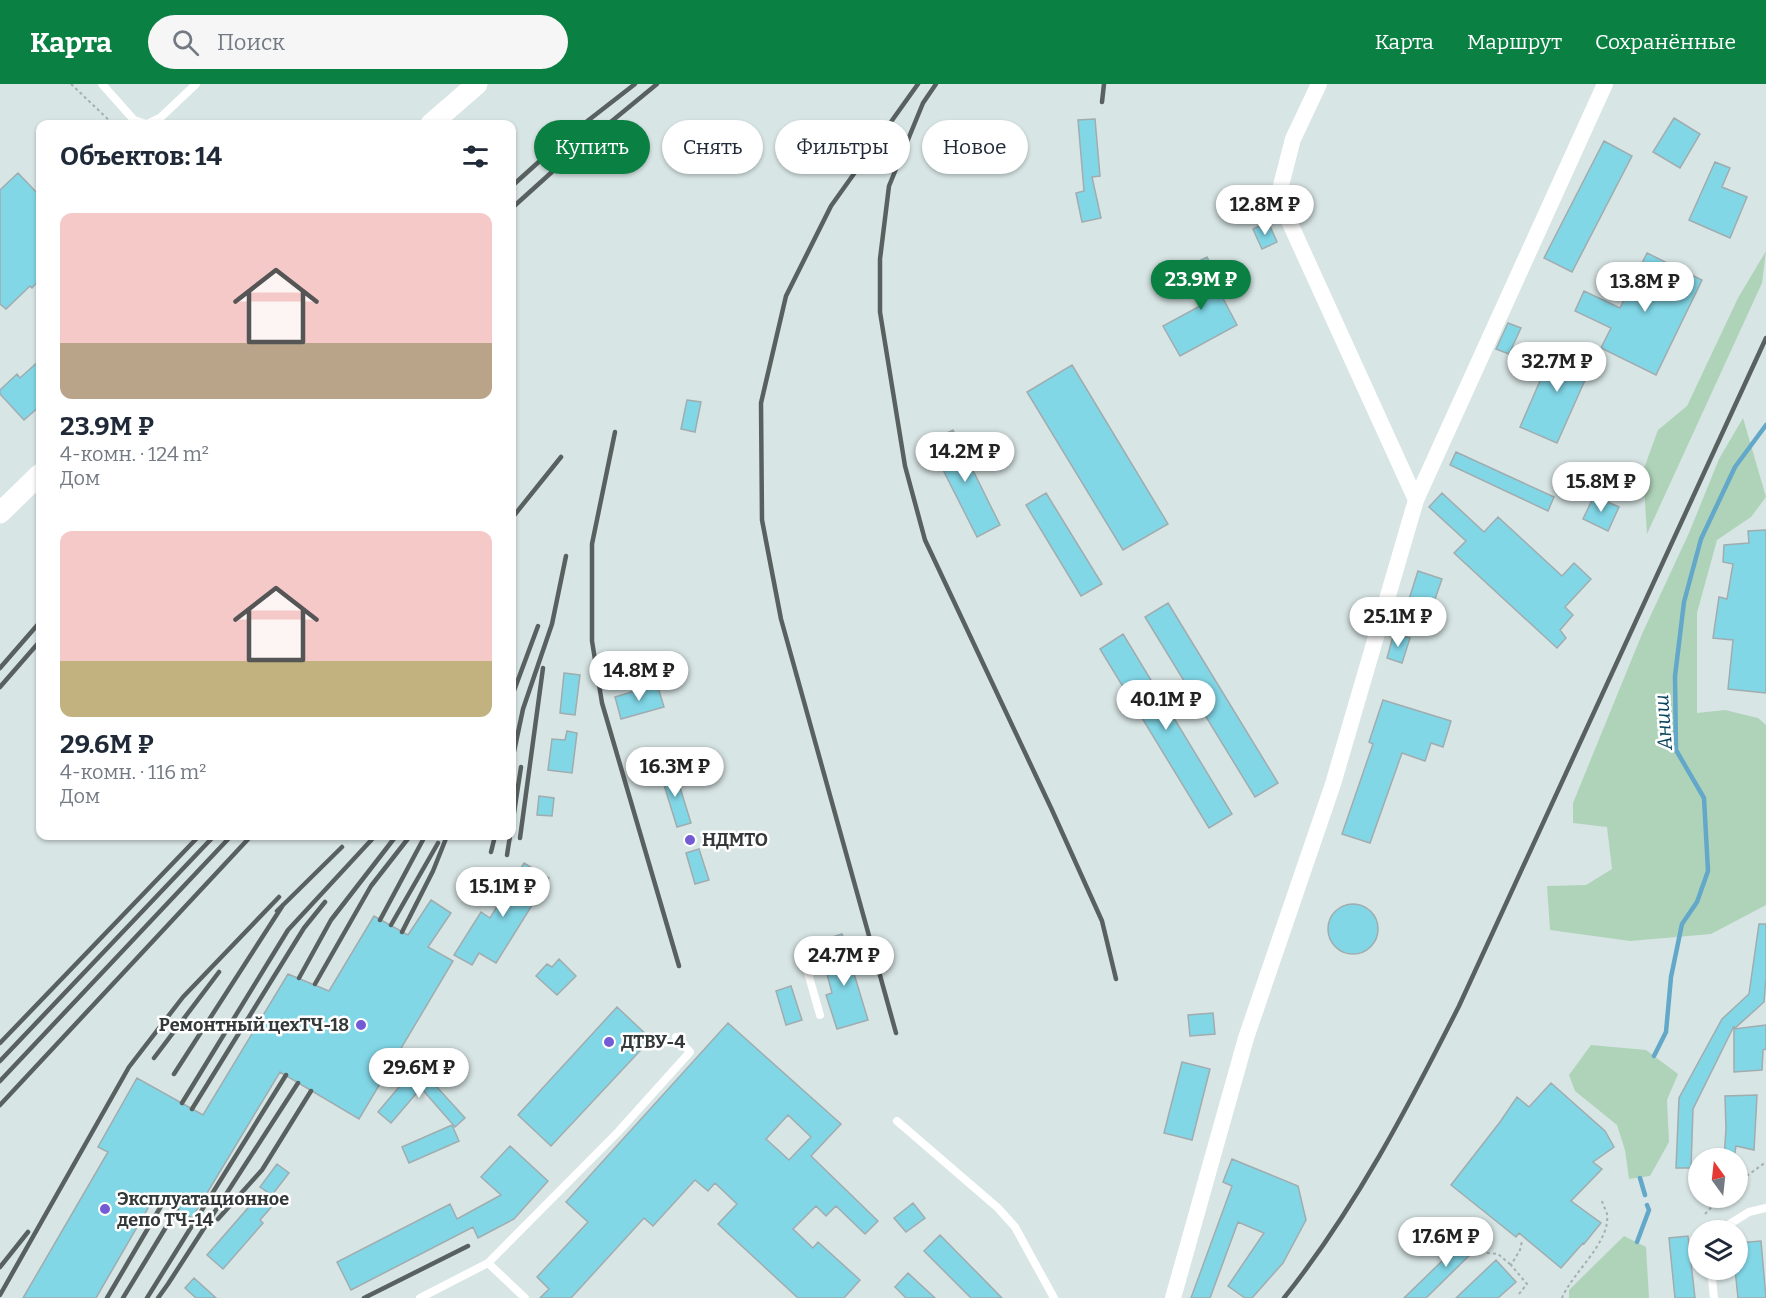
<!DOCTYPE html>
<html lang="ru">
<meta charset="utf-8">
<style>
:root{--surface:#fff;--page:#f6f6f7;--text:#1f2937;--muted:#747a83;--accent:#0b8043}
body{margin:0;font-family:Bitter,serif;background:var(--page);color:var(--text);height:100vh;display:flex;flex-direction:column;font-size:22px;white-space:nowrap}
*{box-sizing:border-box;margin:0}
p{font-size:20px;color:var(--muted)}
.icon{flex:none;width:33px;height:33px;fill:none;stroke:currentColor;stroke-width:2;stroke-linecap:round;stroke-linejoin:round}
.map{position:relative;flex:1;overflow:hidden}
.details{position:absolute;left:36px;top:36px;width:480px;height:720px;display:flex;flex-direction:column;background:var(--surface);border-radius:12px;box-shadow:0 2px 4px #0004}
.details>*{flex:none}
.top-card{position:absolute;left:534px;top:36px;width:570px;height:54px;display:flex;gap:12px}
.needle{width:39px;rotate:345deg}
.buttons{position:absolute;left:1688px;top:1064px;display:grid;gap:12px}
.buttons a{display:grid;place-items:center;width:60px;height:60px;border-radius:50%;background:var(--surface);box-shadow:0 2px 4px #0004;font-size:30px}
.price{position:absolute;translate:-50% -51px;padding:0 14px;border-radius:21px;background:#fff;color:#222;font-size:20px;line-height:39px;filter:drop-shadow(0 2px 3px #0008)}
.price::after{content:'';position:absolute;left:50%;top:36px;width:18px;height:14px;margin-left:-9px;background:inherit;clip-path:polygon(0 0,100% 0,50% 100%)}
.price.on{background:var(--accent);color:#fff}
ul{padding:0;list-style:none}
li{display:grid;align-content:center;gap:12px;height:318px;padding:0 24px}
li span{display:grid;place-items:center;height:186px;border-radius:12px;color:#555}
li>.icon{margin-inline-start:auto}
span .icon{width:108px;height:108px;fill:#fffc;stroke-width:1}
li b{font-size:26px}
h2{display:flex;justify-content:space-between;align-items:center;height:72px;padding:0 24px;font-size:26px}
.tag{padding:0 21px;border-radius:27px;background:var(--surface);box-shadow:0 2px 4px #0004;font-size:21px;line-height:54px}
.tag.on{background:var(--accent);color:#fff}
header{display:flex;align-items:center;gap:36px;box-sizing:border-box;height:84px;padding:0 30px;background:var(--accent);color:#fff}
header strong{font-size:28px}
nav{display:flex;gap:33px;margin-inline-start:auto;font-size:21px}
.search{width:420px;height:54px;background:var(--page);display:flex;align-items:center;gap:15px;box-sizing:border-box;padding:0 21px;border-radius:33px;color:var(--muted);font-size:22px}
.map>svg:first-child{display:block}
.green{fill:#afd3b9}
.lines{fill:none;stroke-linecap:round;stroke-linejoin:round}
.stream{stroke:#63a8c9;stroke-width:4.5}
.building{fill:#82d7e7;stroke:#a0acaf;stroke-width:1.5;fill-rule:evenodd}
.path{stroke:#a4b0af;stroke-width:2;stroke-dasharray:3 3;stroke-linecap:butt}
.service{stroke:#fff;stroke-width:8}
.minor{stroke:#fff;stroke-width:16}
.tertiary{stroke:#fff;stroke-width:21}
.rail{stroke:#596160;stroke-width:4.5}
.poi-dot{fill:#735bd5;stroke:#fff;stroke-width:2}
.labels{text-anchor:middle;stroke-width:5;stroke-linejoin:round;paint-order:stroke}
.poi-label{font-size:18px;font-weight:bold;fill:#333938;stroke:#fff;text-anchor:start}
.water-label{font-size:20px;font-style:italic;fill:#07445b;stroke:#fff}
</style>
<header>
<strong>Карта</strong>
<div class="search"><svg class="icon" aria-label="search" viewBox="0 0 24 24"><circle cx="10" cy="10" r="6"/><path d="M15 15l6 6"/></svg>Поиск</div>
<nav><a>Карта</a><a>Маршрут</a><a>Сохранённые</a></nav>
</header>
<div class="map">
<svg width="1766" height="1214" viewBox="0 0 1766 1214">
<rect width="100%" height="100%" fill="#d7e5e4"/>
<!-- green -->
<path class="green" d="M 1766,167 L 1762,199 L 1647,450 L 1643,387 L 1658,346 L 1687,322 L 1738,214 Z
M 1743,334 L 1766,413 L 1751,433 L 1717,456 L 1697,529 L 1697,629 L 1725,626 L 1758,634 L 1766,641 L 1766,821 L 1711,850 L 1630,857 L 1550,846 L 1547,802 L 1586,801 L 1612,785 L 1607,743 L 1573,739 L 1573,719 L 1642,550 L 1689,449 L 1719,375 Z
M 1591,961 L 1646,966 L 1678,990 L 1667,1016 L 1669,1058 L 1650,1092 L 1629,1095 L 1625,1066 L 1617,1041 L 1575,1007 L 1569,991 Z
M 1624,1152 L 1646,1163 L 1649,1214 L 1569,1214 L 1569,1206 Z"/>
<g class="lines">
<!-- stream -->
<path class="stream" d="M 1654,972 L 1666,948 L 1671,893 L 1682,840 L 1697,818 L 1708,787 L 1704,714 L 1676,666 L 1675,592 L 1684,518 L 1701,455 L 1735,383 L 1766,341
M 1640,1094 L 1645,1111
M 1637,1158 L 1649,1126 L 1647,1121"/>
</g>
<!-- building -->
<path class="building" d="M 1674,34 L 1700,50 L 1680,84 L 1653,68 Z
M 1095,35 L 1100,92 L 1092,93 L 1101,134 L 1082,138 L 1076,109 L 1084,107 L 1078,36 Z
M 1604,57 L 1632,72 L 1572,188 L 1544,174 Z
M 1715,78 L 1730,84 L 1722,103 L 1747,113 L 1730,154 L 1689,136 Z
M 18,89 L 40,112 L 40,195 L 32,204 L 30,202 L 6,225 L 0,220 L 0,106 Z
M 1268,138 L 1277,158 L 1262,165 L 1253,145 Z
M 1647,169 L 1702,196 L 1656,291 L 1601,264 L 1611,244 L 1575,227 L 1584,207 L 1620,224 Z
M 1207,173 L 1223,203 L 1218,205 L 1237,241 L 1180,272 L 1163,242 L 1202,221 L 1183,185 Z
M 1508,239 L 1521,244 L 1509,270 L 1496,265 Z
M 1556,260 L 1594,276 L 1557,359 L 1520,343 Z
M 40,276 L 40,322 L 24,336 L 0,310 L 0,306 L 17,290 L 20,294 Z
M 1072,281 L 1168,440 L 1123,466 L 1027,308 Z
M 687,316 L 701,318 L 695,348 L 681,345 Z
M 953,346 L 1000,441 L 977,453 L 929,358 Z
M 1456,368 L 1554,413 L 1548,427 L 1450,381 Z
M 1046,409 L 1102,500 L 1081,512 L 1026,421 Z
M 1442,409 L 1484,448 L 1498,433 L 1562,492 L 1574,479 L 1591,495 L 1565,523 L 1573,531 L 1560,546 L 1566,554 L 1557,564 L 1454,469 L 1466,457 L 1429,423 Z
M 1594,412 L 1619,423 L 1608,447 L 1583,435 Z
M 1766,446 L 1766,609 L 1728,605 L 1733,556 L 1713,554 L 1719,513 L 1727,515 L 1733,480 L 1723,478 L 1724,461 L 1749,459 L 1748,447 Z
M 1418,487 L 1442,495 L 1428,535 L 1405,528 Z
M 1168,519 L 1278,699 L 1255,713 L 1145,533 Z
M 1394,549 L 1410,554 L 1402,579 L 1387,574 Z
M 1123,550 L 1232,730 L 1209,744 L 1100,565 Z
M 564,589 L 580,591 L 575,631 L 560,629 Z
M 657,600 L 664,623 L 621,635 L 615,613 Z
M 1383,616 L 1451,637 L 1443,663 L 1431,659 L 1425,677 L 1402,669 L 1370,759 L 1342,750 L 1373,660 L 1369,658 Z
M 567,647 L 577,649 L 572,689 L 548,686 L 552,655 L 565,656 Z
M 674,684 L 691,739 L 677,743 L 660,688 Z
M 539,712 L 554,714 L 552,732 L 537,731 Z
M 699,765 L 709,796 L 695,800 L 686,769 Z
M 524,779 L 549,794 L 496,879 L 479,869 L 472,881 L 454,871 L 481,828 L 490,834 Z
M 431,816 L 451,829 L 428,863 L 453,877 L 359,1035 L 280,988 L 192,1134 L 155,1112 L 96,1214 L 23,1214 L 108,1068 L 98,1063 L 137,994 L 203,1031 L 288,890 L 329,907 L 374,832 L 408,851 Z
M1328 845a25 25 0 1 1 50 0a25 25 0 1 1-50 0Z
M 1759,840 L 1766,840 L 1766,894 L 1764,918 L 1734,945 L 1766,941 L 1766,965 L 1763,966 L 1762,986 L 1734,988 L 1734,942 L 1693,1025 L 1691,1084 L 1676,1084 L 1679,1014 L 1722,935 L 1749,910 Z
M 842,850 L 868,936 L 837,945 L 826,911 L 832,909 L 827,890 L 836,887 L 826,855 Z
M 559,875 L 576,892 L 557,911 L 536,892 L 547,880 L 552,883 Z
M 791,902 L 802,936 L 786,941 L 776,907 Z
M 617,923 L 651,955 L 551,1062 L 518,1031 Z
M 1213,929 L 1215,950 L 1190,952 L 1188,931 Z
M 728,939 L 841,1040 L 811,1072 L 878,1137 L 865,1150 L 836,1122 L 826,1132 L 816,1122 L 793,1145 L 813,1164 L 818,1158 L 860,1196 L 844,1214 L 798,1214 L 718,1140 L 737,1120 L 715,1099 L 708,1107 L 695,1096 L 653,1142 L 644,1134 L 571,1214 L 540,1214 L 549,1205 L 537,1193 L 588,1138 L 566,1118 ZM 788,1031 L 811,1053 L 789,1076 L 766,1055 Z
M 1182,978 L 1210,985 L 1192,1056 L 1164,1049 Z
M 415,984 L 436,1002 L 465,1034 L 455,1043 L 421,1004 L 391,1039 L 378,1028 Z
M 1551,999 L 1605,1047 L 1614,1063 L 1593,1078 L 1602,1085 L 1571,1117 L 1601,1139 L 1584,1160 L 1583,1159 L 1561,1184 L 1519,1149 L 1516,1153 L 1451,1101 L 1500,1038 L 1517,1013 L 1529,1023 Z
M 1757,1011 L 1754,1066 L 1736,1062 L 1734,1074 L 1724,1074 L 1726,1045 L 1725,1012 Z
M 452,1041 L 459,1057 L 409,1079 L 402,1063 Z
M 510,1062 L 548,1097 L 514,1135 L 478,1154 L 473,1143 L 351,1206 L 337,1178 L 450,1120 L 457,1135 L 501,1111 L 481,1093 Z
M 1232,1075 L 1298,1102 L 1306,1136 L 1283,1179 L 1252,1214 L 1245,1214 L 1228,1202 L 1264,1149 L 1238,1138 L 1210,1214 L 1191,1214 L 1232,1102 L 1223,1098 Z
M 277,1080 L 289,1089 L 272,1111 L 260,1103 Z
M 261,1109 L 274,1120 L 260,1136 L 263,1139 L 223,1185 L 207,1171 Z
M 913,1119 L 925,1134 L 906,1148 L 894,1134 Z
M 1472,1148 L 1483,1158 L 1426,1214 L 1404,1214 Z
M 940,1151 L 1002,1214 L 971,1214 L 924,1167 Z
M 1688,1152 L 1695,1214 L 1675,1214 L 1669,1154 Z
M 1761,1157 L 1766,1214 L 1738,1214 L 1735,1185 L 1737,1185 L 1737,1159 Z
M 1496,1176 L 1516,1198 L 1498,1214 L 1456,1214 Z
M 908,1189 L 935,1214 L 906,1214 L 895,1203 Z
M 194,1194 L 216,1214 L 196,1214 L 185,1204 Z"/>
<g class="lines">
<!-- path -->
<path class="path" d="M 71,0 L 113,40
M 1737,1099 L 1766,1078
M 1705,1130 L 1721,1113
M 1487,1169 L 1498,1170 L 1511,1181
M 1519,1210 L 1527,1200 L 1511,1181 L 1520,1166 L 1522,1157
M 1562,1214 C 1572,1189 1611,1158 1607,1130 C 1606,1126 1603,1121 1602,1117"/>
<!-- service -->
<path class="service" d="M 102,0 L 134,36 L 147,40 L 160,34 L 196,0
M 804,875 L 820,931
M 897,1037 L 998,1124 L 1015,1143 L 1054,1214
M 1720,1146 L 1749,1128 L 1766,1124
M 488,1179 L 525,1214
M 1711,1185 L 1714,1214
M 420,1214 L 488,1179 L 618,1048 L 690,968 L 676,953"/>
<!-- minor -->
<path class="minor" d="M 1319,0 L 1293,55 L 1278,113 L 1416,416
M 1173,1214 L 1246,954 L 1333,700 L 1416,416 L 1605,0"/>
<!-- tertiary -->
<path class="tertiary" d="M 431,40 L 477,0
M 0,429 L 40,390"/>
<!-- rail -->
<path class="rail" d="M 936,0 L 923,19 L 889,102 L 880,175 L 880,228 L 905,382 L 925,456 L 1052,726 L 1102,837 L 1116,895
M 1102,18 L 1104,0
M 512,102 L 563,56 L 635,0
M 512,124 L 573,69 L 657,0
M 615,348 L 592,460 L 592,557 L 602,619 L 679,882
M 512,434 L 561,373
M 0,584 L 40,538
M 0,603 L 40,557
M 512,612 L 538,542
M 512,677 L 523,625 L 552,540 L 566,472
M 512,742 L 521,683
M 520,754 L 543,584
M 491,768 L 495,752
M 507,771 L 510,752
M 277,827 L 342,763
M 380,836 L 425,752
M 391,841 L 438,759
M 402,848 L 433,787 L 447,752
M 299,894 L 331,836 L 396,752
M 315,900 L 371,802 L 410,752
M 896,949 L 781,535 L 762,436 L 761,319 L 786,212 L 831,122 L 918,0
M 0,959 L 199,752
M 154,974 L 219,888
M 0,977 L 214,752
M 174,990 L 283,821
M 0,997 L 231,752
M 182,1019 L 288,846 L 375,752
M 0,1021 L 251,752
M 192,1025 L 304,844 L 325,818
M 218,1135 L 262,1086 L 311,1007
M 0,1183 L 28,1148
M 0,1211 L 129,983 L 183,913 L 279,813
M 107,1214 L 164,1117
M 123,1214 L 177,1125
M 147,1214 L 286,991
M 158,1214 L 168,1200 L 298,999
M 364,1214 L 468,1162
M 1284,1214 C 1355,1125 1408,1023 1459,922 L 1766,254"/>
</g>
<!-- markers -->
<g class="poi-dot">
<circle cx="690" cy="756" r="6"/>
<circle cx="361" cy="941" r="6"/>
<circle cx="609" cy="958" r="6"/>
<circle cx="105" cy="1125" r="6"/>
</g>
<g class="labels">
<!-- poi labels -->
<g class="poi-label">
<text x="702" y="762">НДМТО</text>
<text x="349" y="947" text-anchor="end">Ремонтный цехТЧ-18</text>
<text x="621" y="964">ДТВУ-4</text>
<text x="117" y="1121">Эксплуатационное<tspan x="117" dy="21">депо ТЧ-14</tspan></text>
</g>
<!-- water labels -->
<g class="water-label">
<text transform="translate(1663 638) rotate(-94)" y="7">Аниш</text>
</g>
</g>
</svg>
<div class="buttons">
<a><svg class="needle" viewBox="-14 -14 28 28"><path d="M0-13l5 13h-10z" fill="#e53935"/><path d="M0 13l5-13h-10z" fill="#747a83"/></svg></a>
<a><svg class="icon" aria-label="layers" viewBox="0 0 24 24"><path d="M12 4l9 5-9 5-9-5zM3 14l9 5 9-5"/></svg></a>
</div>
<b class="price" style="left:1265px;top:152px">12.8M ₽</b>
<b class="price on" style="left:1201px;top:227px">23.9M ₽</b>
<b class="price" style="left:1645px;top:229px">13.8M ₽</b>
<b class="price" style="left:1557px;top:309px">32.7M ₽</b>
<b class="price" style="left:965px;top:399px">14.2M ₽</b>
<b class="price" style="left:1601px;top:429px">15.8M ₽</b>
<b class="price" style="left:1398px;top:564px">25.1M ₽</b>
<b class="price" style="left:639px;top:618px">14.8M ₽</b>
<b class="price" style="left:1166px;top:647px">40.1M ₽</b>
<b class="price" style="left:675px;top:714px">16.3M ₽</b>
<b class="price" style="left:503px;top:834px">15.1M ₽</b>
<b class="price" style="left:844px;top:903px">24.7M ₽</b>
<b class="price" style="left:419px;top:1015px">29.6M ₽</b>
<b class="price" style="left:1446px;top:1184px">17.6M ₽</b>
<div class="top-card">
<a class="tag on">Купить</a>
<a class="tag">Снять</a>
<a class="tag">Фильтры</a>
<a class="tag">Новое</a>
</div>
<section class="details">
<h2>Объектов: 14<svg class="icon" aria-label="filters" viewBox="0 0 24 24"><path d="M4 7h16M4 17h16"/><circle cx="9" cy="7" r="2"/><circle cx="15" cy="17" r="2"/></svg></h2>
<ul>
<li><span style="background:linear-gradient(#f6c9c9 70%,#b9a48a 0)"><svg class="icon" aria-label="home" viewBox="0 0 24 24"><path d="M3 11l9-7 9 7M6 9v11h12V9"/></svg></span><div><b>23.9M ₽</b><p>4-комн. · 124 m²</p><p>Дом</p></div></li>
<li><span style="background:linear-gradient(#f6c9c9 70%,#c2b280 0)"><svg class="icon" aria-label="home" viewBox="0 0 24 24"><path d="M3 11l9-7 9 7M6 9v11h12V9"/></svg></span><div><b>29.6M ₽</b><p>4-комн. · 116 m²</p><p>Дом</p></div></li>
</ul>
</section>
</div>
